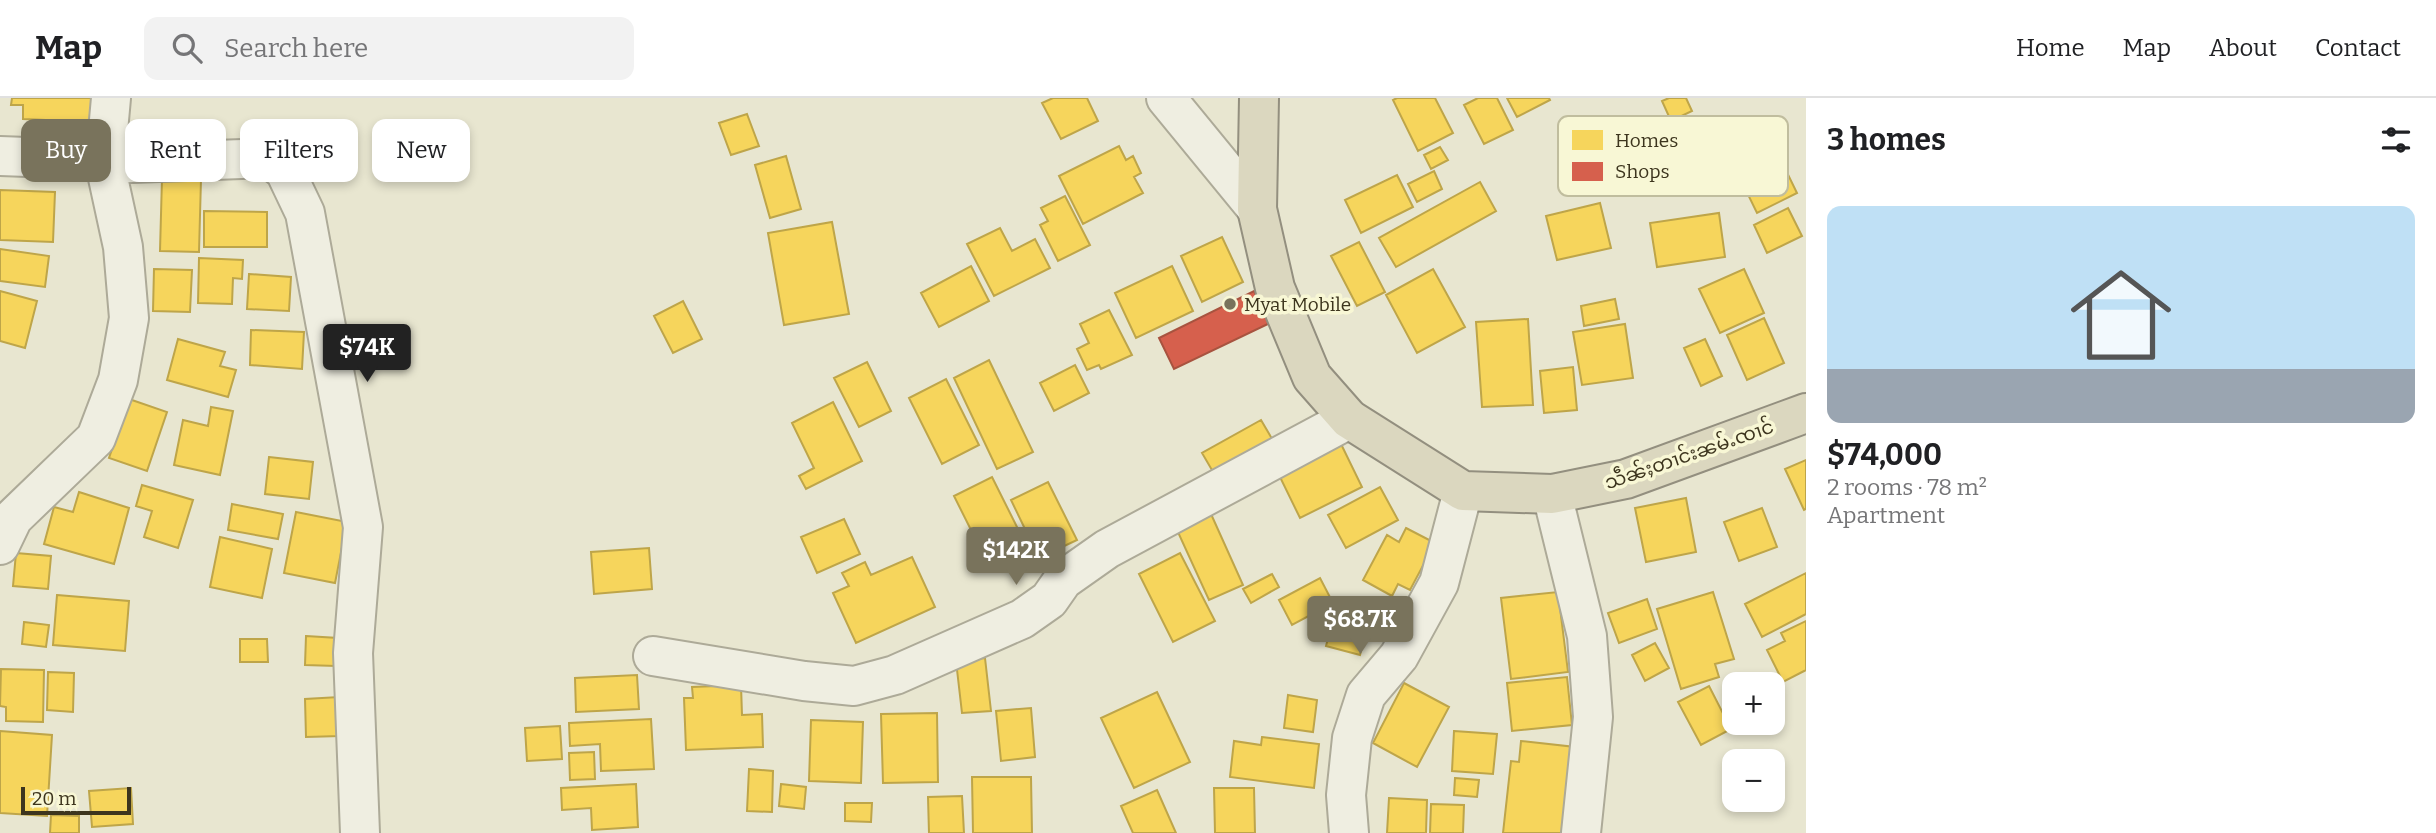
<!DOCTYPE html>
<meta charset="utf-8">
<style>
:root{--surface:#fff;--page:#f2f2f2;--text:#202124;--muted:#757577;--line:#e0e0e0;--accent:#79735c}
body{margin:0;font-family:Bitter,"Noto Sans Myanmar",serif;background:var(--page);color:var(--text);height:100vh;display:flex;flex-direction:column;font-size:26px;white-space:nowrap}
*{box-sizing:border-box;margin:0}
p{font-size:23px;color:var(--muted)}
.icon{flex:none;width:38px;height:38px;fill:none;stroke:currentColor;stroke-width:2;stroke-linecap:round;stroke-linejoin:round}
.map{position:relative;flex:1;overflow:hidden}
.details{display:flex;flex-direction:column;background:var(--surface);width:630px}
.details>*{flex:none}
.guide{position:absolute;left:21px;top:21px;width:665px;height:63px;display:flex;gap:14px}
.controls{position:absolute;left:1722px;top:574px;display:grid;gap:14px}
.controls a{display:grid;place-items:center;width:63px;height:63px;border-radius:14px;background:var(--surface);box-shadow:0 4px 10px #0003;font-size:35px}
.scale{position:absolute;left:21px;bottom:18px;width:110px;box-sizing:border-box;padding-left:7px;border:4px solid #3d351e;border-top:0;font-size:19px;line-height:24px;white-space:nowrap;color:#3d351e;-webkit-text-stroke:5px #f8f7d5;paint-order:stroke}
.price{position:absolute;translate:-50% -60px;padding:0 16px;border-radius:7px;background:var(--accent);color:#fff;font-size:23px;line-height:46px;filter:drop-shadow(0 2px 4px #0008)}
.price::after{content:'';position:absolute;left:50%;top:42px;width:21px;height:16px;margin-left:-10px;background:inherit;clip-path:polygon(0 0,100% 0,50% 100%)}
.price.current{background:#222;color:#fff}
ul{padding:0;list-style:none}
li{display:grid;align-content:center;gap:14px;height:371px;padding:0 21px}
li+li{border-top:2px solid var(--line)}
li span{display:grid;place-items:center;height:217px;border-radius:14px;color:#555}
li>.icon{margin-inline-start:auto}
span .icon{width:126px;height:126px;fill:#fffc;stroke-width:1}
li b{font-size:30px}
h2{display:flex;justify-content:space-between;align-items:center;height:84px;padding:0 21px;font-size:30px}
.pill{padding:0 24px;border-radius:14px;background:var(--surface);box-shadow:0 4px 10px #0003;font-size:24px;line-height:63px}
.pill.current{background:var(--accent);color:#fff}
header{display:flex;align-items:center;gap:42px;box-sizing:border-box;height:98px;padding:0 35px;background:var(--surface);border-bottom:2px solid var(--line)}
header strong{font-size:33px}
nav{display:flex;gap:38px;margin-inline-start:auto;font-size:24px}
.search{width:490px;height:63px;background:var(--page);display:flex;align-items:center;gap:18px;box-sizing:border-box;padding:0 24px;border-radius:14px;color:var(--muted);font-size:26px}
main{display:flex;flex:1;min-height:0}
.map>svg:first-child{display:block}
.homes{fill:#f6d55c;stroke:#bea549;stroke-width:2}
.shops{fill:#d6604d;stroke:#a8533f;stroke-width:2}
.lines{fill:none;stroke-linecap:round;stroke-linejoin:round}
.street-casing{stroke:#adaa98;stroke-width:42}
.highway-casing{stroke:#938f7f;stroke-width:42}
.street{stroke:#efeee1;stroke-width:38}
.highway{stroke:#dbd7bf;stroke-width:38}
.poi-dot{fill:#79735c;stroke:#f8f7d5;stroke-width:2.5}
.labels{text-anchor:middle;stroke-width:7;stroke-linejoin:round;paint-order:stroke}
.poi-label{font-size:19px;fill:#3d351e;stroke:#f8f7d5;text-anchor:start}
.street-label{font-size:19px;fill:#3d351e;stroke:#f8f7d5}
.key{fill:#f8f7d5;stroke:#c0bd9e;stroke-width:2}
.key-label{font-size:19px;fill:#3d351e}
</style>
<header>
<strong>Map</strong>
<div class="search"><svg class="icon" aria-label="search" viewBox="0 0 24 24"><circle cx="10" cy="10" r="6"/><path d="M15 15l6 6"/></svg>Search here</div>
<nav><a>Home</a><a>Map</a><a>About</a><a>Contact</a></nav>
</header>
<main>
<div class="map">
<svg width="1806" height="735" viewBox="0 0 1806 735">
<rect width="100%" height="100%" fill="#e8e6d0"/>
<!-- homes -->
<path class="homes" d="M 12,0 L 92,0 L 91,24 L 23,21 L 23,7 L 11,7 Z
M 1053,0 L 1087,0 L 1098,23 L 1061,41 L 1042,5 Z
M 1397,0 L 1435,0 L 1453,35 L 1418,53 L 1393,2 Z
M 1478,0 L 1497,0 L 1513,32 L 1484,46 L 1464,7 Z
M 1507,0 L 1549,0 L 1550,2 L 1517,19 Z
M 1669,0 L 1686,0 L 1692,13 L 1671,23 L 1662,3 Z
M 747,16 L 759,48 L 731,57 L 719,25 Z
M 1119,48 L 1126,62 L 1133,58 L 1141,75 L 1134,79 L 1143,95 L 1083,126 L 1059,78 Z
M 1440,49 L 1448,62 L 1431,71 L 1424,57 Z
M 1777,54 L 1797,95 L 1757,115 L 1737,74 Z
M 786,58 L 801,111 L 770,120 L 755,67 Z
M 1434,73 L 1442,91 L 1417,104 L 1408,86 Z
M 1397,77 L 1413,109 L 1361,135 L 1345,102 Z
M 162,80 L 201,81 L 199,154 L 160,153 Z
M 1480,84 L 1496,113 L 1396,169 L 1379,140 Z
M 0,92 L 55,94 L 53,144 L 0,142 Z
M 1065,98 L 1090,147 L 1058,163 L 1040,127 L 1048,123 L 1041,110 Z
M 1600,105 L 1611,150 L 1557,162 L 1546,118 Z
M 1788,110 L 1802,138 L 1767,155 L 1754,127 Z
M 204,113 L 267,114 L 267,149 L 204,149 Z
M 1719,115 L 1725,159 L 1657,169 L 1650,125 Z
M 832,124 L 849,216 L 784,227 L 768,135 Z
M 1000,130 L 1012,153 L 1035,141 L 1050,170 L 994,198 L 967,146 Z
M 1222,139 L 1243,184 L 1202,204 L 1181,158 Z
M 1359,144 L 1385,194 L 1357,208 L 1331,158 Z
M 0,151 L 49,158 L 45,189 L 0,183 Z
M 199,160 L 243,162 L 242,181 L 233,180 L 232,206 L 198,205 Z
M 971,168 L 989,203 L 939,229 L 921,195 Z
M 1172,168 L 1193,213 L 1136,240 L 1115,195 Z
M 154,171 L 192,172 L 190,214 L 153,213 Z
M 1433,171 L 1465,229 L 1417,255 L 1386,197 Z
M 1744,171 L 1764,215 L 1720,235 L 1699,191 Z
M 249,176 L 291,179 L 289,213 L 247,211 Z
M 0,193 L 37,203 L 25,250 L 0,243 Z
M 1615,201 L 1619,221 L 1584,228 L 1581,208 Z
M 683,203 L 702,241 L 673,255 L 654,218 Z
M 1109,212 L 1132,257 L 1101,271 L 1099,267 L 1087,272 L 1077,251 L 1089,245 L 1080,226 Z
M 1764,220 L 1784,265 L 1747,282 L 1727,237 Z
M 1528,221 L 1533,307 L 1482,309 L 1476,224 Z
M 1625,226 L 1633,280 L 1582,287 L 1573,234 Z
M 251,232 L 304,234 L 302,271 L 250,267 Z
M 178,241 L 225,254 L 220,268 L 236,272 L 228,299 L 167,282 Z
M 1705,241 L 1722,278 L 1701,288 L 1684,250 Z
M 989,262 L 1033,354 L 997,371 L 954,280 Z
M 867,264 L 891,313 L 859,329 L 834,280 Z
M 1075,267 L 1089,295 L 1054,313 L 1040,285 Z
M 1573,269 L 1577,312 L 1544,315 L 1540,273 Z
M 946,281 L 979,347 L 942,366 L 909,300 Z
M 129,301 L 167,314 L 147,373 L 109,360 Z
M 833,304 L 862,363 L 806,391 L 799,378 L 814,370 L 792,325 Z
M 211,309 L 233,313 L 220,377 L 174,367 L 183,322 L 208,328 Z
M 1261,322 L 1275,346 L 1216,379 L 1202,355 Z
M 1341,346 L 1362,389 L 1300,420 L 1279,377 Z
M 269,359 L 313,364 L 309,401 L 265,396 Z
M 1806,362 L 1806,411 L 1804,412 L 1785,371 Z
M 992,379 L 1018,431 L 980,450 L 954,398 Z
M 1048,384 L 1077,442 L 1039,460 L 1011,402 Z
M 142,387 L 193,402 L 178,450 L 144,439 L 152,413 L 136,408 Z
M 1380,389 L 1398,422 L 1346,450 L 1328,417 Z
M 79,394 L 129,410 L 114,466 L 44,446 L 54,409 L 73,414 Z
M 1686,400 L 1696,454 L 1646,464 L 1635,410 Z
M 232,406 L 283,416 L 278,441 L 228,432 Z
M 1762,410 L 1777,449 L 1739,463 L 1724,424 Z
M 296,414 L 347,424 L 335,485 L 284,475 Z
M 1211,416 L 1243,487 L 1209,502 L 1177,432 Z
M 844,421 L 860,456 L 817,475 L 801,439 Z
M 1406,430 L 1435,445 L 1410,492 L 1398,486 L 1392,498 L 1363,482 L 1387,437 L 1399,444 Z
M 220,439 L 272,451 L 262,500 L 210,489 Z
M 649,450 L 652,491 L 594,496 L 591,454 Z
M 16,455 L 51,458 L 48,491 L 13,488 Z
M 1180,455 L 1215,523 L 1173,544 L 1139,476 Z
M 912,459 L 935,509 L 856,545 L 833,495 L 849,488 L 842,475 L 865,464 L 871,477 Z
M 1806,475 L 1806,516 L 1762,539 L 1745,506 Z
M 1272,476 L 1279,489 L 1251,505 L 1243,491 Z
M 1320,480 L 1333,505 L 1292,527 L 1279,502 Z
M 1558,494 L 1568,574 L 1511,581 L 1501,500 Z
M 1713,494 L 1734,561 L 1715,566 L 1719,579 L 1681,591 L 1657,511 Z
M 57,497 L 129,503 L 125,553 L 53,547 Z
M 1647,501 L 1657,531 L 1619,545 L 1608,515 Z
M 1335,514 L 1369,523 L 1360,557 L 1326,548 Z
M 1806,523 L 1806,572 L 1783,584 L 1767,552 L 1785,543 L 1781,535 Z
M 24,524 L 49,527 L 46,549 L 22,546 Z
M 306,538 L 338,540 L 336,568 L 305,567 Z
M 240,541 L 267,541 L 268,564 L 240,564 Z
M 1655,545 L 1669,570 L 1645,583 L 1632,557 Z
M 985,560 L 991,613 L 962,615 L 956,563 Z
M 1,571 L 44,572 L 43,624 L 6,623 L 6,609 L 0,608 Z
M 48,574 L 74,575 L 73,614 L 47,612 Z
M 637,577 L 639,611 L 576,614 L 575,580 Z
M 1567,579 L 1572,627 L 1512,633 L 1507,585 Z
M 1404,585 L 1449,609 L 1417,669 L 1373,645 Z
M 741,587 L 742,617 L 762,616 L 763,649 L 686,652 L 684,600 L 693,600 L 692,589 Z
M 1709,588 L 1731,631 L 1701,647 L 1678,604 Z
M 1157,594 L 1190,664 L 1134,690 L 1101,620 Z
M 1288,597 L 1317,602 L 1313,634 L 1284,630 Z
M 339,599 L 340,638 L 306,639 L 305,601 Z
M 1031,610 L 1035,659 L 1001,663 L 996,613 Z
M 937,615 L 938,684 L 883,685 L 881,616 Z
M 651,621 L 654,671 L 601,673 L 600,646 L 570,648 L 569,625 Z
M 811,622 L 863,624 L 861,685 L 809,683 Z
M 560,628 L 562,661 L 527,663 L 525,630 Z
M 0,633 L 52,637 L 47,718 L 0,715 Z
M 1454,633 L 1497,636 L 1493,676 L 1452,673 Z
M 1262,639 L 1319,646 L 1314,690 L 1230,679 L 1234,643 L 1261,647 Z
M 1521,643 L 1575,649 L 1565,735 L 1503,735 L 1511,663 L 1519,664 Z
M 594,654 L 595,681 L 570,682 L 569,655 Z
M 749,671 L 773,673 L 772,714 L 747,713 Z
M 972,679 L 1031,679 L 1032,735 L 973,735 Z
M 1455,680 L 1479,682 L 1477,699 L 1454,697 Z
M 636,686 L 638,729 L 592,732 L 591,710 L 562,712 L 561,690 Z
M 781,686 L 806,689 L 804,711 L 779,708 Z
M 131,690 L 133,726 L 92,729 L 89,693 Z
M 1214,690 L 1254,690 L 1255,735 L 1215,735 Z
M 1157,692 L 1176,735 L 1133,735 L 1121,708 Z
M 962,698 L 964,735 L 929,735 L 928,699 Z
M 1389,700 L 1427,702 L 1426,735 L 1387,735 Z
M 845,705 L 872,705 L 871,724 L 845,723 Z
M 1431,706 L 1464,707 L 1463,735 L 1430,735 Z
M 51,717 L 79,718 L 79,735 L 50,735 Z"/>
<!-- shops -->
<path class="shops" d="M 1254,193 L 1270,225 L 1174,271 L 1159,240 Z"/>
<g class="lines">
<!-- street casing -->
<g class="street-casing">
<path id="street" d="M 111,0 L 105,66 L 269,60 L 285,73 L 305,115 L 363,429 L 353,555 L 360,735
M 1166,0 L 1257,111
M 0,58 L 81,61 L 105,66 L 123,149 L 129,220 L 118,282 L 96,340 L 13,420 L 0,447
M 1552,396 L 1587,538 L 1593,619 L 1581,735
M 653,558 L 804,583 L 854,588 L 895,577 L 1022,521 L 1049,502 L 1063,482 L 1107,451 L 1349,321
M 1349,735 L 1346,697 L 1352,640 L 1366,597 L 1399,558 L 1439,485 L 1463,393"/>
</g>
<!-- highway casing -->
<g class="highway-casing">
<path id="highway" d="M 1259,0 L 1257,111 L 1275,190 L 1312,279 L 1349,321 L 1463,393 L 1552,396 L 1626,381 L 1806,315"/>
</g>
<!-- street -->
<use href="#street" class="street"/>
<!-- highway -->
<use href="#highway" class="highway"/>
</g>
<!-- markers -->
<circle class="poi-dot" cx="1230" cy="206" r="7"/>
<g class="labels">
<!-- poi labels -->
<g class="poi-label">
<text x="1244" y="213">Myat Mobile</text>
</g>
<!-- street labels -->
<g class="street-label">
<text transform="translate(1689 356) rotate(-19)" y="7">သဵၼ်ႈတၢင်းၼမ်ႉၸၢင်</text>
</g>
</g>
<!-- legend -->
<rect x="1558" y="18" width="230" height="80" rx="10" class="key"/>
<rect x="1572" y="32" width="31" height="20" fill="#f6d55c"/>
<rect x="1572" y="64" width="31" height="19" fill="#d6604d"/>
<g class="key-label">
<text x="1615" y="49">Homes</text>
<text x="1615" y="80">Shops</text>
</g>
</svg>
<div class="controls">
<a>+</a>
<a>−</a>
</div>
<div class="scale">20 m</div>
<b class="price current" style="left:367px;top:286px">$74K</b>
<b class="price" style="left:1016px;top:489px">$142K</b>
<b class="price" style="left:1360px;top:558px">$68.7K</b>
<div class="guide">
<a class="pill current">Buy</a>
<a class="pill">Rent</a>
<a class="pill">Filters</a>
<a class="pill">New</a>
</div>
</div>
<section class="details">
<h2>3 homes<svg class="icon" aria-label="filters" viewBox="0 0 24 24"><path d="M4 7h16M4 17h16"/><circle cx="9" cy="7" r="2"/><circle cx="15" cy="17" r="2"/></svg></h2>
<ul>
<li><span style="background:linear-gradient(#bfe0f5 75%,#9aa5b1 0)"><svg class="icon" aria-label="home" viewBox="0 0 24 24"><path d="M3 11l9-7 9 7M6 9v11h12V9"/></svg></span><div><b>$74,000</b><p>2 rooms · 78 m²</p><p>Apartment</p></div></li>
</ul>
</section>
</main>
